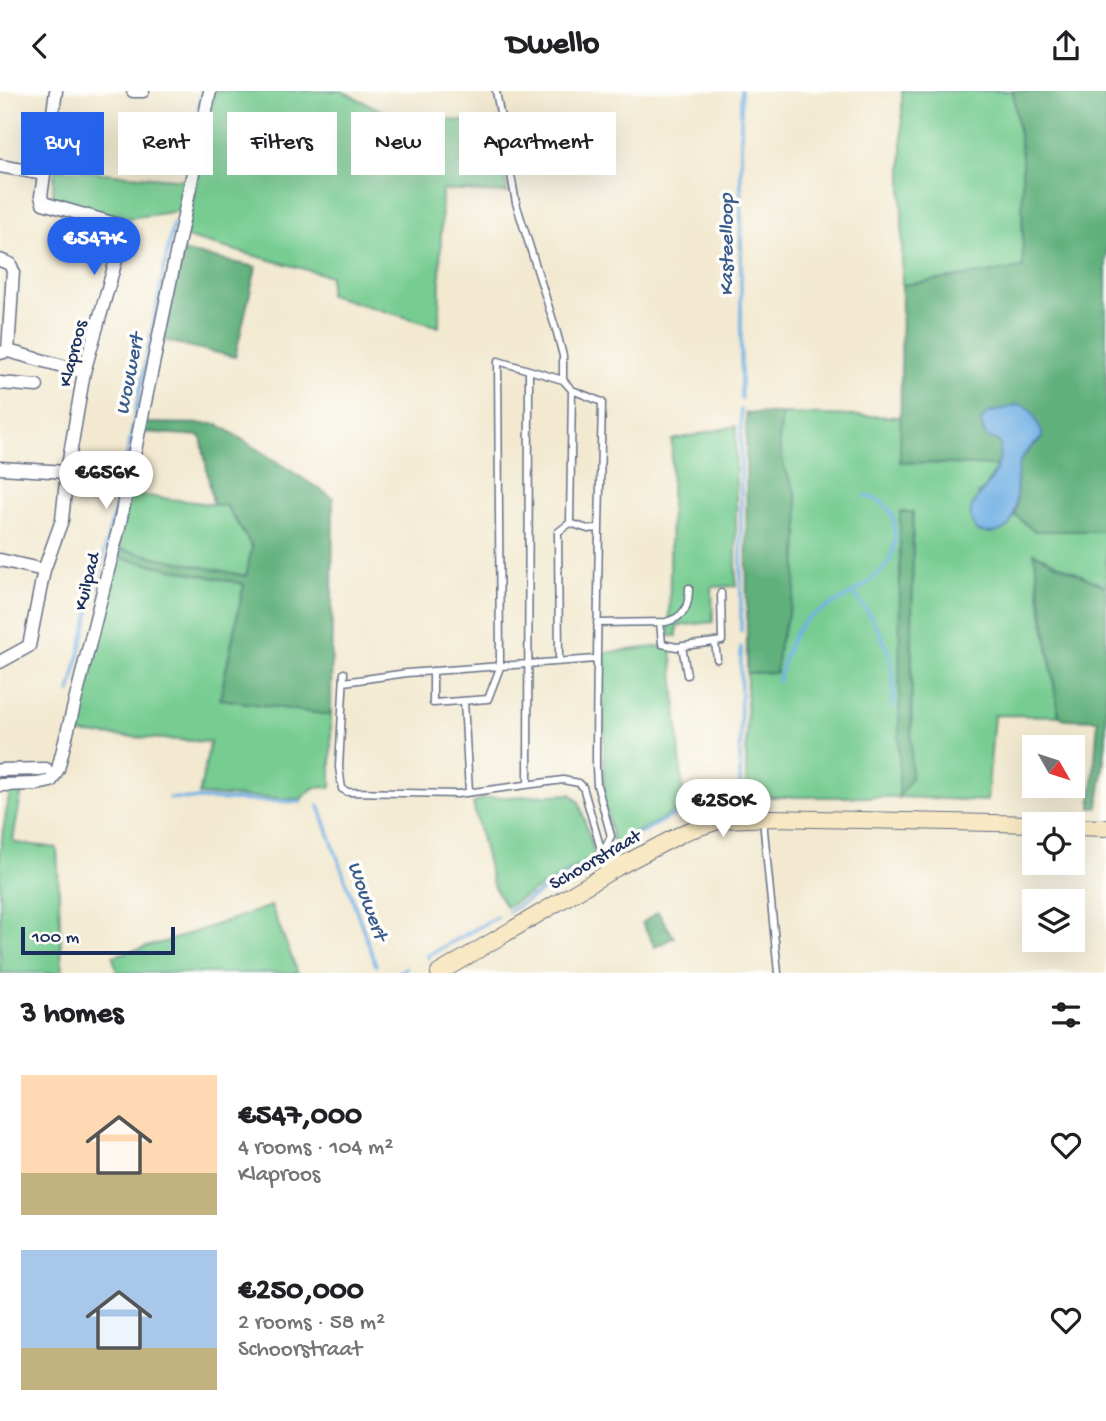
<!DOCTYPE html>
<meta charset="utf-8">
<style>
:root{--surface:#fff;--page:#f2f2f2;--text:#202124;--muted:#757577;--accent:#2563eb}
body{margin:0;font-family:"Gochi Hand",sans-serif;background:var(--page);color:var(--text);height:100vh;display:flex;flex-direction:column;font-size:26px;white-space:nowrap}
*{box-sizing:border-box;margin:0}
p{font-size:23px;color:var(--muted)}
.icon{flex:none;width:38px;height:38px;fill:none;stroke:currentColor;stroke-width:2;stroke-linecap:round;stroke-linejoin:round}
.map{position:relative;height:882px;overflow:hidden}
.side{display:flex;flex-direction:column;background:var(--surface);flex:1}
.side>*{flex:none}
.hud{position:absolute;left:21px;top:21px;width:700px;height:63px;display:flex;gap:14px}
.needle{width:46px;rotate:129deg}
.tools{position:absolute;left:1022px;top:644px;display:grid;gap:14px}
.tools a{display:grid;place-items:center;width:63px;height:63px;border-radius:0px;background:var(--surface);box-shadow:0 7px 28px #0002;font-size:35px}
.scale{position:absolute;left:21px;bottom:18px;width:154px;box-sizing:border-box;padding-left:7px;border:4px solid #1b2f5e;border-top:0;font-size:19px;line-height:24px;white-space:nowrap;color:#1b2f5e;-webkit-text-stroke:5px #fdfcf7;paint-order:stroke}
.price{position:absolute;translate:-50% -60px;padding:0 16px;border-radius:24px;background:#fff;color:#222;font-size:23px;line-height:46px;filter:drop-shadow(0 2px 4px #0008)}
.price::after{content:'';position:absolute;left:50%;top:42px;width:21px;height:16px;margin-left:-10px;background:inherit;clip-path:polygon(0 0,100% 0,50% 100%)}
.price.on{background:var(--accent);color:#fff}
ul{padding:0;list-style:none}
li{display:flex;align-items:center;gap:21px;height:175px;padding:0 21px}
li span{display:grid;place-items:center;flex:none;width:196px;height:140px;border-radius:0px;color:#555}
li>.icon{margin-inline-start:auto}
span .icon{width:84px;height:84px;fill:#fffc;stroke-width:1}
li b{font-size:30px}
h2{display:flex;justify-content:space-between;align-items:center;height:84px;padding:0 21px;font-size:30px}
.chip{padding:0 24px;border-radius:0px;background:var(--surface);box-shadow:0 7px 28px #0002;font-size:24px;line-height:63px}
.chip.on{background:var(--accent);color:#fff}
header{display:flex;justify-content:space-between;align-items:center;height:91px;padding:0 21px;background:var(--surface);font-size:32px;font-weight:800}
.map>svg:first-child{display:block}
.green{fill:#76cc91;stroke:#487e78;stroke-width:2;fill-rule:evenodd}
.forest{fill:#60b07b;stroke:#3e706c;stroke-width:2}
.water{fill:#72b1e5;stroke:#4670a2;stroke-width:2}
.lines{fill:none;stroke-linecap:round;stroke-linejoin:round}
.stream{stroke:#72b1e5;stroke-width:3.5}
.lane-casing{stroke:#667086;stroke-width:9}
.street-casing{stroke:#667086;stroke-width:15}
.secondary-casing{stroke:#667086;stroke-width:18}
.lane{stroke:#fff;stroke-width:6}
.street{stroke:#fff;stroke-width:12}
.secondary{stroke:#f8e8c3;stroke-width:16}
.labels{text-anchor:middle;stroke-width:7;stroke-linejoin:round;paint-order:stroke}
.street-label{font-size:19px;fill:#1b2f5e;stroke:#fdfcf7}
.water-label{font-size:21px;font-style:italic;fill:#395c8d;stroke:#fdfcf7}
</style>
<header><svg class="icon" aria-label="back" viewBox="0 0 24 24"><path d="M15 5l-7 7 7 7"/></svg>Dwello<svg class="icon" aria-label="share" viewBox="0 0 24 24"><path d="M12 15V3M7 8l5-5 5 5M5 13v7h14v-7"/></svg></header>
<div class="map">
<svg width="1106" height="882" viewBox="0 0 1106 882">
<rect width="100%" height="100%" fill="#fdfcf7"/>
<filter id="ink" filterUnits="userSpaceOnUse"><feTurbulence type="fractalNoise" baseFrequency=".0143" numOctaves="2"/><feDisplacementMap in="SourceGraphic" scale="14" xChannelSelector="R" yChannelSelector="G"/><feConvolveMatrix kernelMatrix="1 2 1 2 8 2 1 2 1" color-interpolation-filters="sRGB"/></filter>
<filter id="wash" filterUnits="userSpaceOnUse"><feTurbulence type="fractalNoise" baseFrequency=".00686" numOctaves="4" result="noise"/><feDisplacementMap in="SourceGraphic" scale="28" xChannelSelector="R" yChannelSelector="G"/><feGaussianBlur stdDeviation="1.57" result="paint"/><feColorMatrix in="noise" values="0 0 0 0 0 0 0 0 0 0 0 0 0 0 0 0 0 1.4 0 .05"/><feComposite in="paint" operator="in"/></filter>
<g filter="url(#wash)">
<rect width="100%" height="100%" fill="#f2e9d0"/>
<!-- green -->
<path class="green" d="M 215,0 L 342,0 L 388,23 L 493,33 L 508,102 L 442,99 L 439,236 L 329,204 L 330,185 L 185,146 Z
M 902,0 L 1013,0 L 1022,65 L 1023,177 L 902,194 Z
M 55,78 L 186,89 L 179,120 L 115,129 L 52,109 Z
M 782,323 L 901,326 L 901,371 L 997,375 L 986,396 L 978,403 L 1005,437 L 1015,424 L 1034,440 L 1106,440 L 1106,496 L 1035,463 L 1039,503 L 1059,625 L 994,624 L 987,710 L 899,706 L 746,706 L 747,582 L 776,581 L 779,553 L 785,536 L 796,403 L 784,376 L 779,350 ZM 901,421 L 913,421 L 911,687 L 899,690 Z
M 736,335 L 736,495 L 712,496 L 713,531 L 677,535 L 677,545 L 669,545 L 672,349 Z
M 130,403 L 226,415 L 252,456 L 246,485 L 118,458 Z
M 116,466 L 244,493 L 220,608 L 331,624 L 331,696 L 313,697 L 301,708 L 199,704 L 210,651 L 71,642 Z
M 671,554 L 684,716 L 614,754 L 604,710 L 604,562 Z
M 10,699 L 22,699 L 13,749 L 17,752 L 57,757 L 62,882 L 0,882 L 0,759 Z
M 571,703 L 579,711 L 595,765 L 506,816 L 493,794 L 473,713 L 483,707 Z
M 271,815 L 298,882 L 117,882 L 113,865 L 168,850 Z"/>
<!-- forest -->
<path class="forest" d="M 1013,0 L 1106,0 L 1106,440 L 1034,440 L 1015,424 C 1019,408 1014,390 1019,373 C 1022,363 1035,354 1042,347 L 1042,342 L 1033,322 L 1016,314 L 1001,320 L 992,320 L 982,337 L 986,346 L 997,349 L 1000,353 L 1000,366 L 997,375 L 900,371 L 902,194 L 1023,177 L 1022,65 Z
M 182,160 L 256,176 L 235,266 L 162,249 Z
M 746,322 L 782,323 L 779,350 L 784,376 L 796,403 L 799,430 L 795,501 L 779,553 L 776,582 L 747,582 Z
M 145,332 L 218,333 L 333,407 L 331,624 L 220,608 L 244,493 L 116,466 L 118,458 L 246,485 L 252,456 L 227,415 L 213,413 L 201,345 L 143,341 Z
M 900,421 L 913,421 L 911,687 L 899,706 Z
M 1034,462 L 1106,496 L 1106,650 L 1098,717 L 1091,717 L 1098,629 L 1065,628 L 1059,625 Z
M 658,821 L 674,846 L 655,856 L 642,832 Z"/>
<!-- water -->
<path class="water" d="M 1016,314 C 1033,312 1036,330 1042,342 L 1042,347 C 1035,353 1023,362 1020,371 C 1010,397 1030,453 976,440 C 964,418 974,412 987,395 C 996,383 1001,368 1000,353 L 997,349 L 986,346 L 981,331 L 986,323 Z"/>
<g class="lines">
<!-- stream -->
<path class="stream" d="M 195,36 L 203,0
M 741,308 L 741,0
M 741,319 L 741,540
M 854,502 C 882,540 900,569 892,618
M 778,591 C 783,570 790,542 807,528 C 813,523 823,519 830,515 C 849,505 884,485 892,464 C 895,454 895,442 894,432 C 893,416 879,408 865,405
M 70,601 L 124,380 L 173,133
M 170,707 L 301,711
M 740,707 L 741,556
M 319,715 L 376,874
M 622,752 L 664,729 L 696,716
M 509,820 L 594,768
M 429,867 L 427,865 L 497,826
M 398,882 L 406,877"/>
</g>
</g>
<g filter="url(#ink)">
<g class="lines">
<!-- lane casing -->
<g class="lane-casing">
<path id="lane" d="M 496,0 L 516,112 L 557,242 L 563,265 L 563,289
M 599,437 L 588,438 L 570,432 L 572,299 L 602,311 L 599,437 C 598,517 596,596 596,676 L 597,694 L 611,745 L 606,755
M 660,531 L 662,553 L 677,556 L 722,550 L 721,502
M 597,532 L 666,531 C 685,526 689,515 689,497
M 715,551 L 717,568
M 682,555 L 687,584
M 559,570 L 558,441 L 570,432
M 500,574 L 498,270 L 563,289 L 572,299
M 433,580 L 433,612 L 488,608 L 501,574
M 344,582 L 339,676 L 342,698 L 348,701 L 458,703 L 563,689 L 579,692 L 583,696 L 600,755
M 344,591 L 407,582 L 596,568
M 464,610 L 469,701
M 528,693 L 529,280
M 763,729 L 778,882"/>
</g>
<!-- street casing -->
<g class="street-casing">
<path id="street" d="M 133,0 L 143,0
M 0,75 L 44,83
M 0,169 L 10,173 L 13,180 L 8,260
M 0,262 L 8,260 L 84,281
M 0,292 L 37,295
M 0,377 L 67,381
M 0,469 L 44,479
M 0,571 L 29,555 L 44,479 L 62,429 L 67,381 L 84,281 L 124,141 L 119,134 L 43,112 L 41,105 L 56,0
M 0,679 L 46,678
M 0,694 L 37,693 L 51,690 L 58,678 L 119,436 L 210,0"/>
</g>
<!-- secondary casing -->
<g class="secondary-casing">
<path id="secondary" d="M 1073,736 L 1106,737
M 439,882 L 616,777 L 685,741 L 722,729 L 772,727 L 1034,733"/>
</g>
<!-- lane -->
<use href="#lane" class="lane"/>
<!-- street -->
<use href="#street" class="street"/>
<!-- secondary -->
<use href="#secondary" class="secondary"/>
</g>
</g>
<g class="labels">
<!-- street labels -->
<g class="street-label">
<text transform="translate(71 262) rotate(-76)" y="7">Klaproos</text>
<text transform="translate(85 490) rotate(-76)" y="7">Kuilpad</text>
<text transform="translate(594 767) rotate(-30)" y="7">Schoorstraat</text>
</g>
<!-- water labels -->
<g class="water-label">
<text transform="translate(725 154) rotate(-90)" y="7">Kasteelloop</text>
<text transform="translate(128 283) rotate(-79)" y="7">Wouwert</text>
<text transform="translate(369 809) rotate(70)" y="7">Wouwert</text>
</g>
</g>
</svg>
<div class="tools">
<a><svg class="needle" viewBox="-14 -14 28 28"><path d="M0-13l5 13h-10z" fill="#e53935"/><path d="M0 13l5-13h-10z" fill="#757577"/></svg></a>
<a><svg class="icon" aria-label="locate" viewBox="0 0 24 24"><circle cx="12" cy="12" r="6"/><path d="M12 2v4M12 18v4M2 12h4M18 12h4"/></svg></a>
<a><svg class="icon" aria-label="layers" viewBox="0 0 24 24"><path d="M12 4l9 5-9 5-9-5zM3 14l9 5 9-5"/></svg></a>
</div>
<div class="scale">100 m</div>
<b class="price on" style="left:94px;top:186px">€547K</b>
<b class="price" style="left:106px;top:420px">€656K</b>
<b class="price" style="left:723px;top:748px">€250K</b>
<div class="hud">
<a class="chip on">Buy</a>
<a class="chip">Rent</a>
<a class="chip">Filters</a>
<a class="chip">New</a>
<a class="chip">Apartment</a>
</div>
</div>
<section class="side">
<h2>3 homes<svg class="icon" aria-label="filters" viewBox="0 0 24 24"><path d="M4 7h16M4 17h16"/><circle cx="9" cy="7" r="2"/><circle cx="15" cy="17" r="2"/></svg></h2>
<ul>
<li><span style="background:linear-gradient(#ffd9b3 70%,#c2b280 0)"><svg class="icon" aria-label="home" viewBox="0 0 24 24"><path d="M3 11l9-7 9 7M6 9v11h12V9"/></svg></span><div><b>€547,000</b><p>4 rooms · 104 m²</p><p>Klaproos</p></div><svg class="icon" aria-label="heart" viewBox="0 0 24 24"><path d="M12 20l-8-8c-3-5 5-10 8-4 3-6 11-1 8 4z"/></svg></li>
<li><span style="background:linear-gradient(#a9c7e8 70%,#c2b280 0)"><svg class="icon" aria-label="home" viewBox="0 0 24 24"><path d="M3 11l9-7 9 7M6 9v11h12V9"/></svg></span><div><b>€250,000</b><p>2 rooms · 58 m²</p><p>Schoorstraat</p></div><svg class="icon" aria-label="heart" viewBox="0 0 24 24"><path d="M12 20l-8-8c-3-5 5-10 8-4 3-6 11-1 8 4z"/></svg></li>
</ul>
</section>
